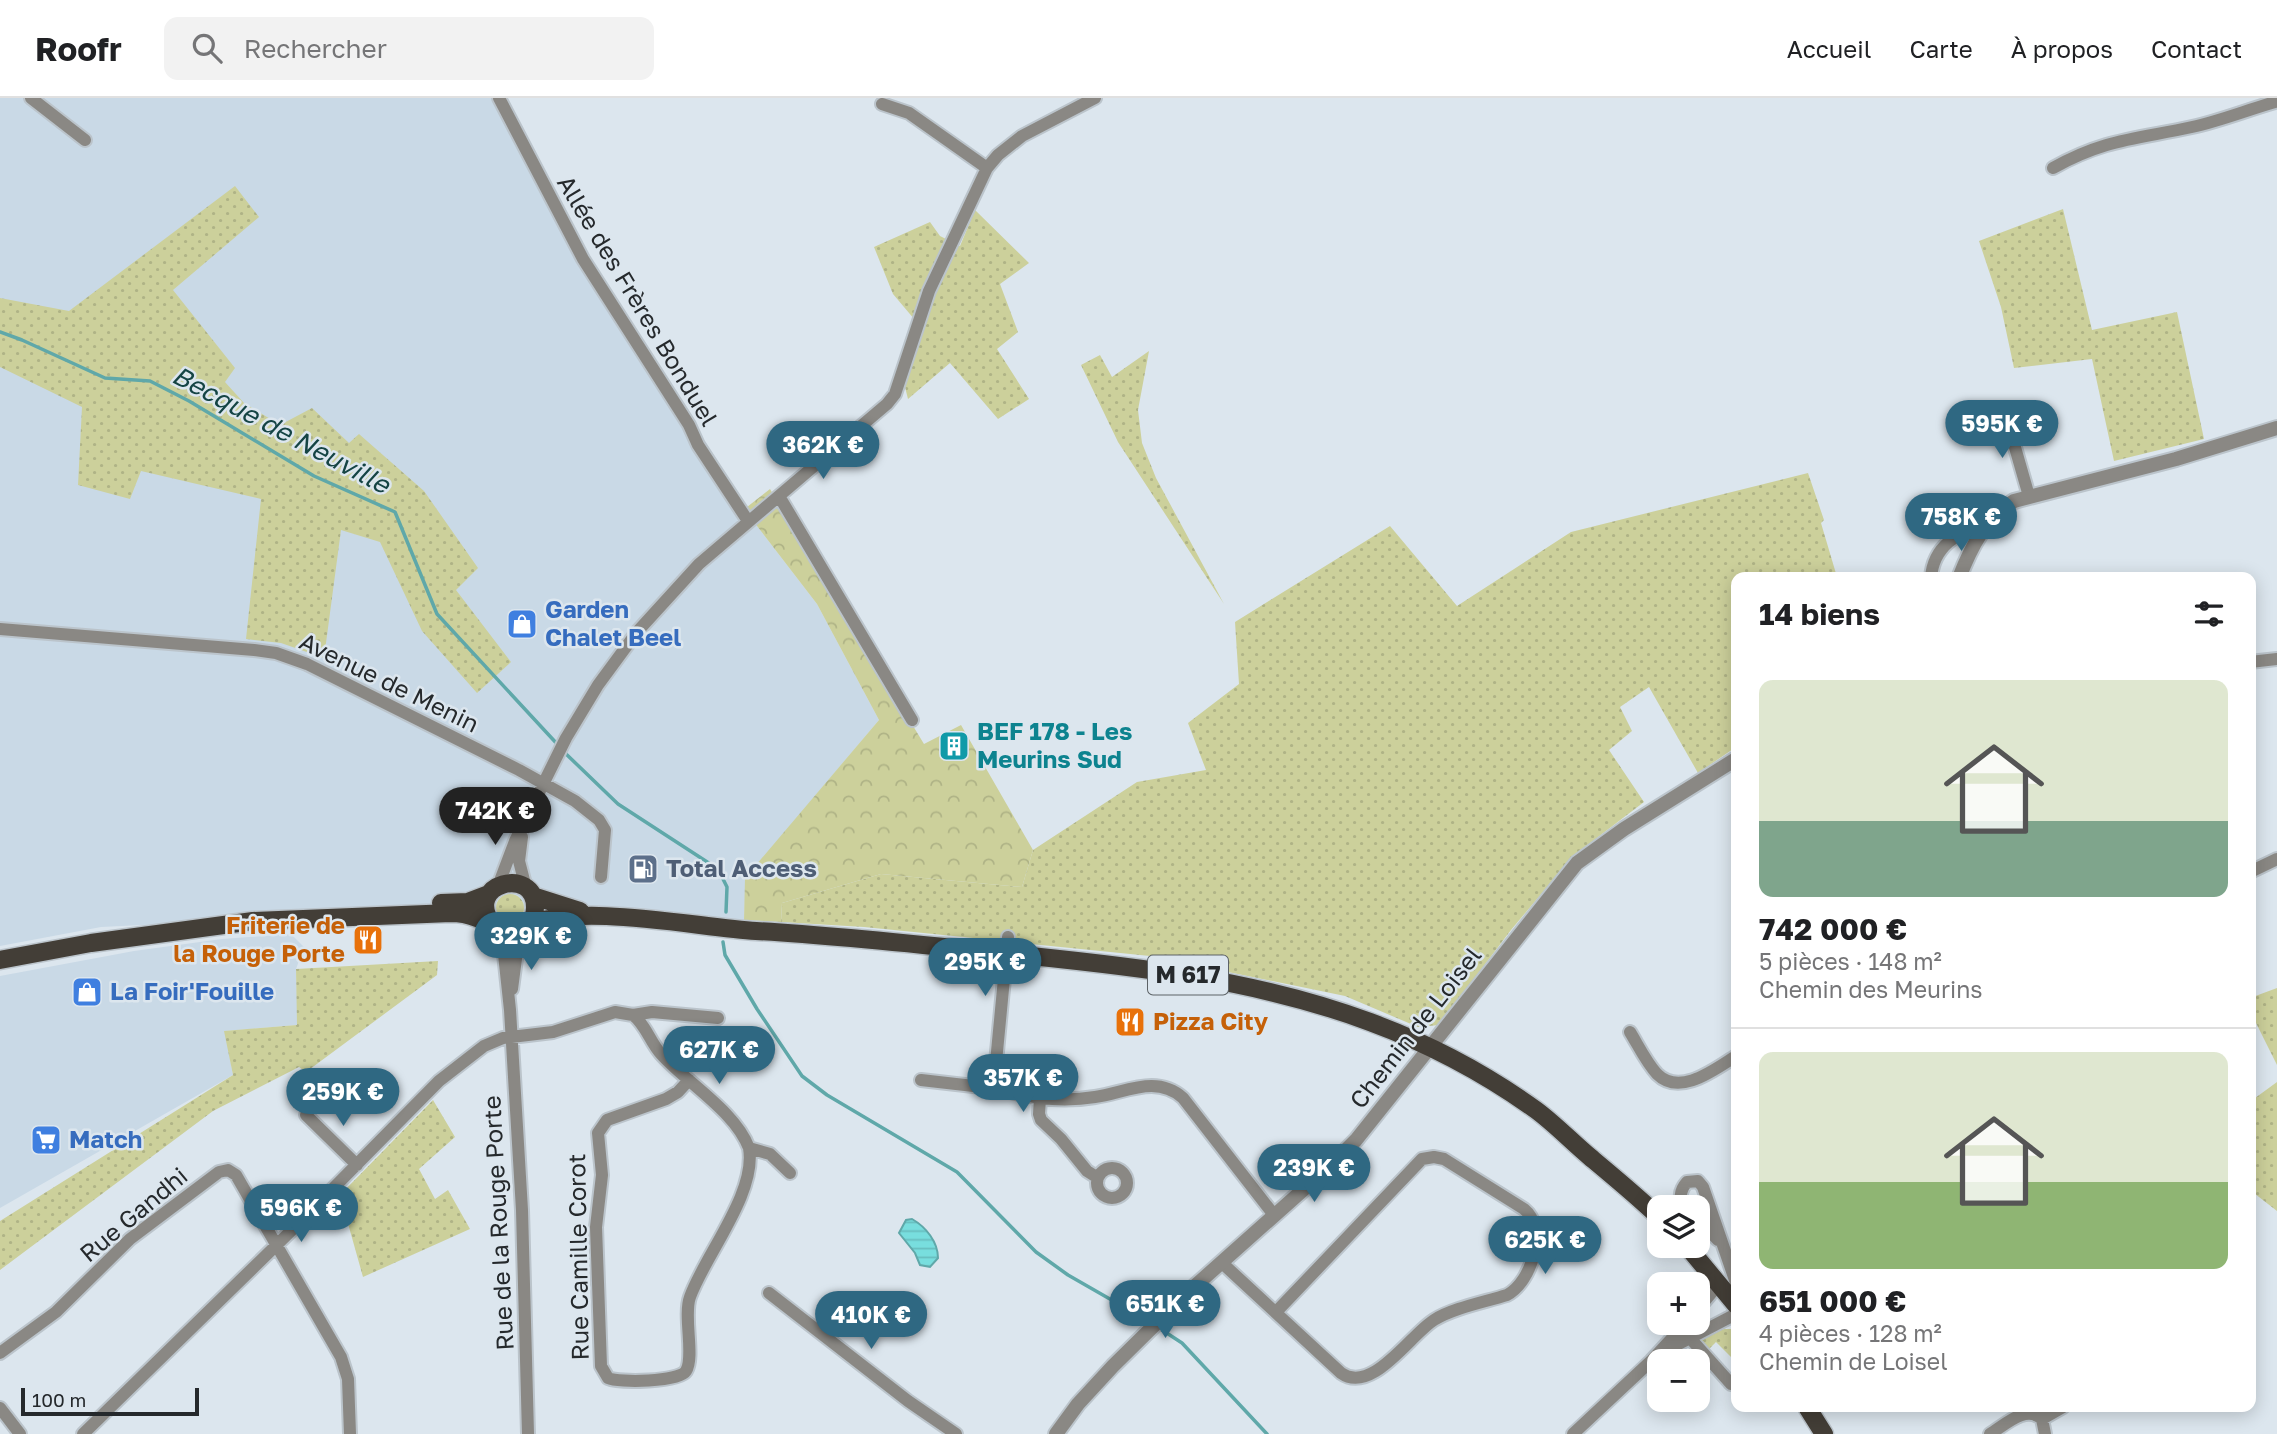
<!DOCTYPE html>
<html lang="fr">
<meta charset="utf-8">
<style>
:root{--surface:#fff;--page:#f2f2f2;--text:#202124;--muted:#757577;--line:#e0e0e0;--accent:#2f6882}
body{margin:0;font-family:"Golos Text",sans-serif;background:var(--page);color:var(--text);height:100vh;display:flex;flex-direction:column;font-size:26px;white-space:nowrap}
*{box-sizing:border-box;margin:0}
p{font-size:23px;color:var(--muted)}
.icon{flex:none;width:38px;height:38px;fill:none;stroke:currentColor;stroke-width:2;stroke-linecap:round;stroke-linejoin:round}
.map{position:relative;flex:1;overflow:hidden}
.panel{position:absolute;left:1731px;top:474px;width:525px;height:840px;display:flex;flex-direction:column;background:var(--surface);border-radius:14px;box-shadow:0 4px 18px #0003}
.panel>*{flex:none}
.controls{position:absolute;left:1647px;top:1097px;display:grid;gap:14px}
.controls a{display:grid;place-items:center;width:63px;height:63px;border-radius:14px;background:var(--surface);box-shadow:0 4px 18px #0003;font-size:35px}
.scale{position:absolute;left:21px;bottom:18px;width:178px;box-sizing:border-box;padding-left:7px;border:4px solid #25292c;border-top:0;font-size:19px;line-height:24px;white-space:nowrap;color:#25292c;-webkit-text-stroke:5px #dce6ee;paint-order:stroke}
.price{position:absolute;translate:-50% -60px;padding:0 16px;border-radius:24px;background:var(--accent);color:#fff;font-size:23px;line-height:46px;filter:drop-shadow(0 2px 4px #0008)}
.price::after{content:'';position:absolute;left:50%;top:42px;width:21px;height:16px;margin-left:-10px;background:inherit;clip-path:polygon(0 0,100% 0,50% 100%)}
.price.active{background:#222;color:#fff}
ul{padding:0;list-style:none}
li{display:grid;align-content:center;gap:14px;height:371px;padding:0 28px}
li+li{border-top:2px solid var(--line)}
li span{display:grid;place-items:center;height:217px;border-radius:14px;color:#555}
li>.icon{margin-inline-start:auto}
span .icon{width:126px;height:126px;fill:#fffc;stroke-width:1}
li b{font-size:30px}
h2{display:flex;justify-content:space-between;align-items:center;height:84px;padding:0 28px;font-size:30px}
header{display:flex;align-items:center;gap:42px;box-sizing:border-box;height:98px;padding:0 35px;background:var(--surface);border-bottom:2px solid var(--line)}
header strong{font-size:33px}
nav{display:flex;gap:38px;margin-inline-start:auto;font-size:24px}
.search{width:490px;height:63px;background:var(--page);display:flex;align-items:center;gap:18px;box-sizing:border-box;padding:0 24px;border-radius:14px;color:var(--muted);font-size:26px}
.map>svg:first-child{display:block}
.built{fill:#c9d9e6}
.grass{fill:url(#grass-dots)}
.forest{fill:url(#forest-crowns)}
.water{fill:url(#water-rules);stroke:#5fa8a9;stroke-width:2}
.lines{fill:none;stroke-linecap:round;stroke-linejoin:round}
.stream{stroke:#5fa8a9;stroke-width:3.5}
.minor-casing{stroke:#bbc4cb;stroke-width:16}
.tertiary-casing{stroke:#bbc4cb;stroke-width:18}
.primary-casing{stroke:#bbc4cb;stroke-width:21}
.minor{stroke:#8a8884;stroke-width:12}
.tertiary{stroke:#8a8884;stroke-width:14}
.primary{stroke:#433e37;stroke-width:18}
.labels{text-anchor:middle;stroke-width:5;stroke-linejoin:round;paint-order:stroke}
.shield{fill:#dce6ee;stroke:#5c6266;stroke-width:2}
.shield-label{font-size:23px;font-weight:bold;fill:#25292c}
.street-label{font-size:24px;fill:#25292c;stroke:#dce6ee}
.shop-label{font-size:24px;font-weight:bold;fill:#366cbe;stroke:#dce6ee;text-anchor:start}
.culture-label{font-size:24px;font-weight:bold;fill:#0d838f;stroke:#dce6ee;text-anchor:start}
.service-label{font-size:24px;font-weight:bold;fill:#4e5e75;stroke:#dce6ee;text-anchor:start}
.food-label{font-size:24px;font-weight:bold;fill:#c56008;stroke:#dce6ee;text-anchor:end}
.water-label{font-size:26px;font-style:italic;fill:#154444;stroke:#dce6ee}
</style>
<header>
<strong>Roofr</strong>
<div class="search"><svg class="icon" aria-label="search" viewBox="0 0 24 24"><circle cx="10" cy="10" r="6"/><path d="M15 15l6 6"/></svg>Rechercher</div>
<nav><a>Accueil</a><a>Carte</a><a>À propos</a><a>Contact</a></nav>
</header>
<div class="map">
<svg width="2277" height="1336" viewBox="0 0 2277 1336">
<defs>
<pattern id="grass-dots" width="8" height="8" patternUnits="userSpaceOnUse" patternTransform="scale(1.75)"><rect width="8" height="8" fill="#ccd09b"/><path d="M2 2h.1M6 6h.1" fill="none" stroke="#afb386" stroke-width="1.8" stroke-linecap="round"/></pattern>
<pattern id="forest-crowns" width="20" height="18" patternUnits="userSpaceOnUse" patternTransform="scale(1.75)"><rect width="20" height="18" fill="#ccd09b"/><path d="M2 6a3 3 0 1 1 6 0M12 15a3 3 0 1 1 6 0" fill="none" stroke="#afb386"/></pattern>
<pattern id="water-rules" width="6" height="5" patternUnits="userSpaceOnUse" patternTransform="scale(1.75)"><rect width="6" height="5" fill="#78dede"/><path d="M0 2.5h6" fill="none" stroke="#68bebf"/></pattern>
</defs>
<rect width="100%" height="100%" fill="#dce6ee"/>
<!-- built -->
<path class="built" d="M 0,0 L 504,0 L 588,160 L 747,409 L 757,428 L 817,506 L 879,622 L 746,780 L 744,822 L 514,809 L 101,829 L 0,848 Z
M 291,836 L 304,849 L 296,871 L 298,927 L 225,933 L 233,977 L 0,1110 L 0,878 L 134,853 L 222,841 Z"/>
<!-- grass -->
<path class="grass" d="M 235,88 L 259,119 L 173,192 L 235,270 L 225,284 L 244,305 L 280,327 L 312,310 L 349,345 L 359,336 L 424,393 L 478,470 L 456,492 L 511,564 L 477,595 L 422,533 L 380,444 L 341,432 L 324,560 L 281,545 L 246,541 L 261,401 L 141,373 L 130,401 L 78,387 L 82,309 L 0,269 L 0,200 L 69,213 Z
M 2063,111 L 2092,232 L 2177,214 L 2204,341 L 2114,363 L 2092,261 L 2014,270 L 2001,209 L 1979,143 Z
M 975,112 L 1029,165 L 1000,186 L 1018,234 L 997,251 L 1029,301 L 998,321 L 950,265 L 908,301 L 904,285 L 920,228 L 893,196 L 874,149 L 930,124 L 940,138 L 960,148 Z
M 1149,253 L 1138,312 L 1142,345 L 1156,380 L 1224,506 L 1118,344 L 1081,267 L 1100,257 L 1112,279 Z
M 1808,375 L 1824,422 L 1821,425 L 1837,479 L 1736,480 L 1736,649 L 1698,675 L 1649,589 L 1620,609 L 1632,633 L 1609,652 L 1644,704 L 1573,758 L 1511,832 L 1439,927 L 1418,929 L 1345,898 L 1150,858 L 864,829 L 781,824 L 782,805 L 881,776 L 1022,789 L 1033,752 L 1137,684 L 1206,672 L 1188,625 L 1239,586 L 1235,524 L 1390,428 L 1457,508 L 1571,434 Z
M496 810a14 14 0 1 1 28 0a14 14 0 1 1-28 0Z
M 438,863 L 437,877 L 306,974 L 299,969 L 213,1013 L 0,1172 L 0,1123 L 233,977 L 224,933 L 297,927 L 296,871 Z
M 2277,890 L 2277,967 L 2251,915 L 2250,900 Z
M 2277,984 L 2277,1113 L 2250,1092 L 2251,1003 Z
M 433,1002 L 455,1039 L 419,1071 L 435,1101 L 448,1092 L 470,1131 L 363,1179 L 340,1097 Z
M 1724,1231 L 1736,1231 L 1736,1264 L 1716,1244 L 1709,1251 L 1700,1241 Z"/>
<!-- forest -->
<path class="forest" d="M 770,391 L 924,646 L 961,627 L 1033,752 L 1022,789 L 881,776 L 782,805 L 781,824 L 744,822 L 745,780 L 879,622 L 817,506 L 757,428 L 747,409 Z"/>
<!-- water -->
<path class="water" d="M 912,1121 C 926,1129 938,1144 938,1160 L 930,1169 L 920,1167 L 915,1155 L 899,1135 L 906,1122 Z"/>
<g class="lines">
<!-- stream -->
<path class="stream" d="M 0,234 L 22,242 L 105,280 L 150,283 L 189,303 L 314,378 L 395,414 L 437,516 L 559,648
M 564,654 L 618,706 L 718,771 L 727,789 L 726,814
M 723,844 L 725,857 L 757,911 L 802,978 L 827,997 L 957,1074 L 1036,1154 L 1068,1177 L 1150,1224
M 1159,1230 L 1182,1245 L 1267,1336"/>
<!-- minor casing -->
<g class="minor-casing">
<path id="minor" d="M 31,0 L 85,42
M 499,0 L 583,161 L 689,327 L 698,347 L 748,423
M 882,6 L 909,15 L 987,70
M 2053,70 C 2104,41 2137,41 2192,29 C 2220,23 2247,12 2275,4
M 2006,318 L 2029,398
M 779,398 L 912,622
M 1931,480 C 1933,449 1958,432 1986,428
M 0,531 L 254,552 L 276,555 L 307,566 L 519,672 L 575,703 L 599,722 L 605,732 L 601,779
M 2250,564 L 2277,561
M 522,739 L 519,763 L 526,790
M 2250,774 L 2277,761
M 498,788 L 515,743 L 566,640 L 598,587 L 637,534 L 699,466 L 887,306 L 895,296 L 929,193 L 987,70 L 998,57 L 1022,38 L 1095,0
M 497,831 L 503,847 L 510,912 L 522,1112 L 528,1336
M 512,891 L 517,853 L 525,830
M 633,917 C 646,927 650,944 661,956 C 687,985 735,1013 749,1050 L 770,1056 L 790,1075
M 1630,934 C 1638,947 1646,964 1657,976 C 1680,999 1715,971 1736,958
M 996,964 L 1008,839
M 689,982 L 678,994 L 666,1001 L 607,1022 L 598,1035 L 602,1077 L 596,1129 L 601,1268 L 608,1280 C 619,1285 679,1284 686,1273 C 695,1259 683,1218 690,1199 C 705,1157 757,1095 749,1050
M 921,982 L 991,990 L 1040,1000 L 1039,1016 L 1041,1022 L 1061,1041 L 1087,1073 L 1098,1080
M 1040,1000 C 1058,1002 1077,1002 1095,999 C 1125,995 1156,976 1183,1000 L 1274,1117
M 306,1017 L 357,1067
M1097 1085a15 15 0 1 1 30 0a15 15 0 1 1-30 0Z
M 1686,1110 C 1678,1101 1680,1092 1687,1084 L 1698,1083 L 1703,1089 L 1736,1185
M 1698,1121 L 1718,1142
M 1221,1164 L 1341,1275 C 1372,1297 1410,1237 1434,1222 C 1453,1210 1485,1204 1507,1197 C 1532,1184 1548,1130 1524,1111 L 1444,1061 L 1434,1059 L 1422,1061 L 1276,1214
M 769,1195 L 908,1303 L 956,1336
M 1698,1211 L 1719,1186
M 1689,1239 L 1731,1286
M 1669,1251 L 1736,1216
M 0,1255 L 56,1214 L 130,1141 L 219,1074 L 228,1072 L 236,1077 L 341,1259 L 348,1281 L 350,1336
M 0,1310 L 20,1336
M 2042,1321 L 2063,1309
M 83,1336 L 296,1128 L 439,983 L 484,948 L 503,940 L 553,934 L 615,914 L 633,917 L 652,914 L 718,920
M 1573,1336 L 1651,1263 L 1686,1225
M 1990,1336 C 2005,1327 2026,1306 2042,1321 L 2045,1336"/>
</g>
<!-- tertiary casing -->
<g class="tertiary-casing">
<path id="tertiary" d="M 1959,480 C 1971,449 1985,421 2014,403 L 2176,361 L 2277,330
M 1056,1336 L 1078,1306 L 1113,1268 L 1186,1196 L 1331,1067 L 1356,1042 L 1577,765 L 1624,731 L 1736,661"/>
</g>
<!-- primary casing -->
<g class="primary-casing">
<path id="primary" d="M 533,798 L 580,813
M 441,805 L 468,804 L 489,796
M 528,827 C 582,805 695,829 756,833 C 844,838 932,848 1021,857 C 1139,869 1258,882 1370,924 C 1427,945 1486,976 1536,1012 C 1555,1026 1572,1044 1590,1059 C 1614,1079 1637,1098 1659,1119
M 0,862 L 91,845 L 253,823 L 451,815 C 459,815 469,817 477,820 C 493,826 509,843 526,829 C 532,824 535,817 535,810 C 536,767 463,785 492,826
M 1687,1148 L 1736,1207
M 1807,1309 L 1824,1336"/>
</g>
<!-- minor -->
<use href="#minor" class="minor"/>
<!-- tertiary -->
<use href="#tertiary" class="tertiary"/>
<!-- primary -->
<use href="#primary" class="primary"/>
</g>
<!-- icons -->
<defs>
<g id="shop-square" transform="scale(1.575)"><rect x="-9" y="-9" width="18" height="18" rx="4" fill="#3f7fe0" stroke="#dce6ee"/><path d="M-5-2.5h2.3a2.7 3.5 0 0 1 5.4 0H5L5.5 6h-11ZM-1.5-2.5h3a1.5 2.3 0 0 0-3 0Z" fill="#fff"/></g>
<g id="building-square" transform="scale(1.575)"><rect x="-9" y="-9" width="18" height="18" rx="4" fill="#0f9aa8" stroke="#dce6ee"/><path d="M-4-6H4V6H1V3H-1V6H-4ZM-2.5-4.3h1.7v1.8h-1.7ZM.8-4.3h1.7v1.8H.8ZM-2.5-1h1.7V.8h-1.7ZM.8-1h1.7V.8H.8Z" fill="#fff"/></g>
<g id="fuel-square" transform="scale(1.575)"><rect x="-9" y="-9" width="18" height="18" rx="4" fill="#5c6f8a" stroke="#dce6ee"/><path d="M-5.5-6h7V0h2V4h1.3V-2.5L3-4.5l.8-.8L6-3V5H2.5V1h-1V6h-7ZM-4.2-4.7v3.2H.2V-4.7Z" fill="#fff"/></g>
<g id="restaurant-square" transform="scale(1.575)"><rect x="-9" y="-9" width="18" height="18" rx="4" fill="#e8710a" stroke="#dce6ee"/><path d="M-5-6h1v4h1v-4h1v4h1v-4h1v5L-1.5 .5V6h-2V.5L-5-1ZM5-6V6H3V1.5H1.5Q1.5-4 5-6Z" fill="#fff"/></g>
<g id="supermarket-square" transform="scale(1.575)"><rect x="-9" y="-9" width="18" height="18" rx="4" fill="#3f7fe0" stroke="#dce6ee"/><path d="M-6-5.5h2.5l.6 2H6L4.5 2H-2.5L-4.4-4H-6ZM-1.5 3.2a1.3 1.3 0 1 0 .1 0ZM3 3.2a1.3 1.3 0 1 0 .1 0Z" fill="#fff"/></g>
</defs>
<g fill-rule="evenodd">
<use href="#shop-square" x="522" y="526"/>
<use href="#building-square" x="954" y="648"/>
<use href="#fuel-square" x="643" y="771"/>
<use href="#restaurant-square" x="368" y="842"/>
<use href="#shop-square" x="87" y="894"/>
<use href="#restaurant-square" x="1130" y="924"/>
<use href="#supermarket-square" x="46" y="1042"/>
</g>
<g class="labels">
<!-- shield labels -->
<rect class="shield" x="1148" y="857.5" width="80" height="39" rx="5"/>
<g class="shield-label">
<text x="1188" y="885">M 617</text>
</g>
<!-- street labels -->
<g class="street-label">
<text transform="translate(637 203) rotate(59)" y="8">Allée des Frères Bonduel</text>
<text transform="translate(389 585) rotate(26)" y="8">Avenue de Menin</text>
<text transform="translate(1416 930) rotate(-52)" y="8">Chemin de Loisel</text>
<text transform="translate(134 1117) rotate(-40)" y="8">Rue Gandhi</text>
<text transform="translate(499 1125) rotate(-93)" y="8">Rue de la Rouge Porte</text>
<text transform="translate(579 1159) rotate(-91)" y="8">Rue Camille Corot</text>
</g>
<!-- shop labels -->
<g class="shop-label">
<text x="545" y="520">Garden<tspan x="545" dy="28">Chalet Beel</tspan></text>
<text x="110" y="902">La Foir'Fouille</text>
<text x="69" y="1050">Match</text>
</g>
<!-- culture labels -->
<g class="culture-label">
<text x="977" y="642">BEF 178 - Les<tspan x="977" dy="28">Meurins Sud</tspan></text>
</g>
<!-- service labels -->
<g class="service-label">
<text x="666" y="779">Total Access</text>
</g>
<!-- food labels -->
<g class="food-label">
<text x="345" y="836">Friterie de<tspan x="345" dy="28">la Rouge Porte</tspan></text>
<text x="1153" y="932" text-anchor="start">Pizza City</text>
</g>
<!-- water labels -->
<g class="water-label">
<text transform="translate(281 332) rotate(28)" y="9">Becque de Neuville</text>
</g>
</g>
</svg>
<div class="controls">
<a><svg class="icon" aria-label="layers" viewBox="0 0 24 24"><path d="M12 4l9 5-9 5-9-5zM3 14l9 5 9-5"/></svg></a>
<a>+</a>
<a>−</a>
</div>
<div class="scale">100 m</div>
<b class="price" style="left:2002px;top:362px">595K €</b>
<b class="price" style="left:823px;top:383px">362K €</b>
<b class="price" style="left:1961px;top:455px">758K €</b>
<b class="price active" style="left:495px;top:749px">742K €</b>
<b class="price" style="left:531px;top:874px">329K €</b>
<b class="price" style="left:985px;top:900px">295K €</b>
<b class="price" style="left:719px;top:988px">627K €</b>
<b class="price" style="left:1023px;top:1016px">357K €</b>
<b class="price" style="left:343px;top:1030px">259K €</b>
<b class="price" style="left:1314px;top:1106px">239K €</b>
<b class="price" style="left:301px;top:1146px">596K €</b>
<b class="price" style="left:1545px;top:1178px">625K €</b>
<b class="price" style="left:1165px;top:1242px">651K €</b>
<b class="price" style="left:871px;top:1253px">410K €</b>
<section class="panel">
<h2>14 biens<svg class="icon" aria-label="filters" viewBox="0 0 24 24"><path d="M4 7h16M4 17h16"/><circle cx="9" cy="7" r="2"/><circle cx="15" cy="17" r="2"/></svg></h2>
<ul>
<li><span style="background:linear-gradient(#dfe7d0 65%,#7fa58c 0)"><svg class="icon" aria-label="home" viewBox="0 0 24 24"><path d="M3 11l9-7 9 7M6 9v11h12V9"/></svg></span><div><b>742 000 €</b><p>5 pièces · 148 m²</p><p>Chemin des Meurins</p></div></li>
<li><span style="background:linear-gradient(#dfe7d0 60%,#8fb573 0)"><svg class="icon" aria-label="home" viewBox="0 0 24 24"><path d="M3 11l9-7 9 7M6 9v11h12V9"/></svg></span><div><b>651 000 €</b><p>4 pièces · 128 m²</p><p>Chemin de Loisel</p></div></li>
</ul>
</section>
</div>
